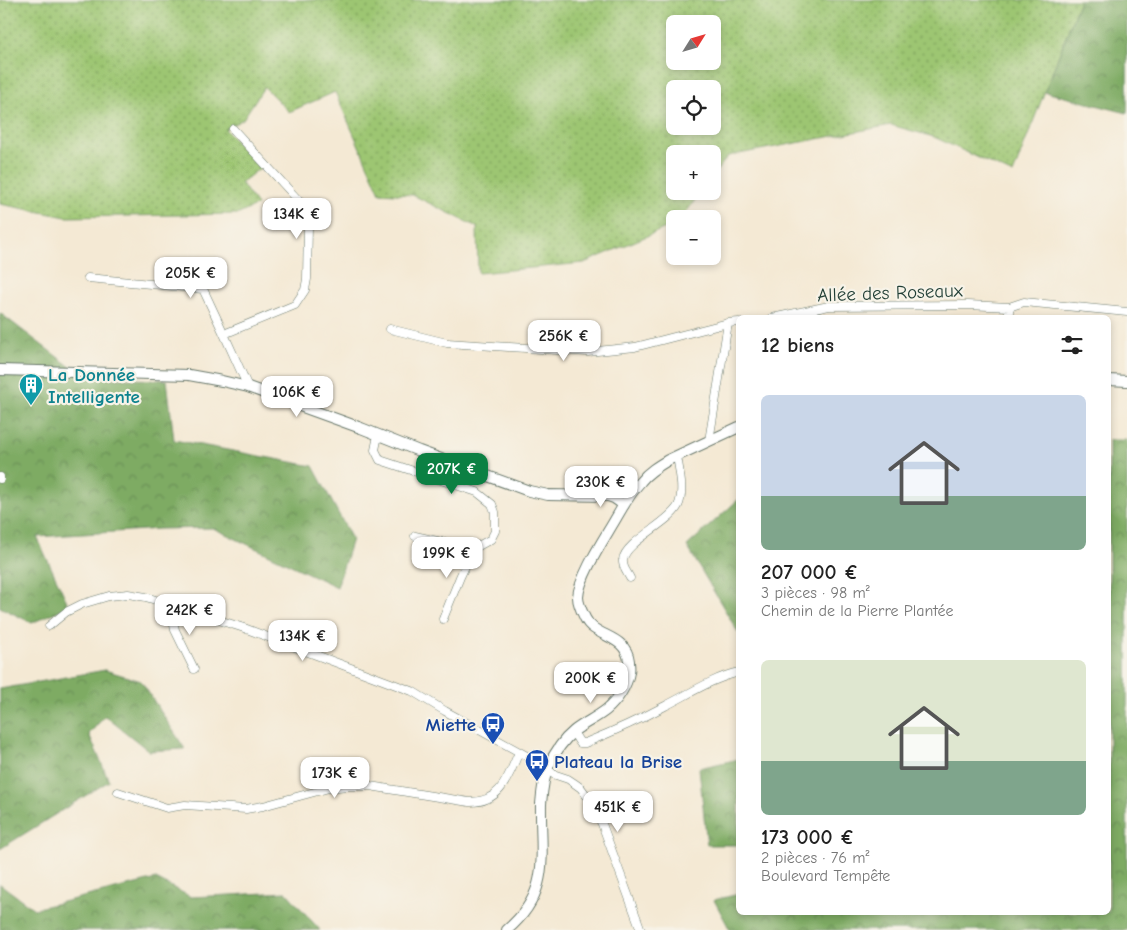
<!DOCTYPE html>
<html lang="fr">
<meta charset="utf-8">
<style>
:root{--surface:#fff;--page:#f2f2f2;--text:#222;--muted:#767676;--accent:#0b8043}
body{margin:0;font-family:"Comic Neue",sans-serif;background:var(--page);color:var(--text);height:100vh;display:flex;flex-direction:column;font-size:19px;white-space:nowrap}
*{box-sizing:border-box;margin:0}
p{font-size:16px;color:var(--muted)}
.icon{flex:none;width:28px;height:28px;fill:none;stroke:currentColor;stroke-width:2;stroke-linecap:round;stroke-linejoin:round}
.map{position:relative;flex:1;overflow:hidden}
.details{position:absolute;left:736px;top:315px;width:375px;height:600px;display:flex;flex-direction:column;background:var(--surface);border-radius:8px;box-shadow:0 2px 8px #0003}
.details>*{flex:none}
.needle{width:32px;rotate:53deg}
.controls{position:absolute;left:666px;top:15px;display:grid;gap:10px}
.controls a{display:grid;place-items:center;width:55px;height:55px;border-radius:8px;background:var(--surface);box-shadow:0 2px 8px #0003;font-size:25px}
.price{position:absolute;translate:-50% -42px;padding:0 11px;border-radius:10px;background:#fff;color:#222;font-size:16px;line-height:32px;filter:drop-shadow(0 1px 2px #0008)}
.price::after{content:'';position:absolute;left:50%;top:30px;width:15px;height:11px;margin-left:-8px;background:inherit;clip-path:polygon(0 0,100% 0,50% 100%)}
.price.current{background:var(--accent);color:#fff}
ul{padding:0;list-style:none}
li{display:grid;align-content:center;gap:10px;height:265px;padding:0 25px}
li span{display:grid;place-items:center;height:155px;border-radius:8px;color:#555}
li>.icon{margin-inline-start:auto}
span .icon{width:90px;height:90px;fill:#fffc;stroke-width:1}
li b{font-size:21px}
h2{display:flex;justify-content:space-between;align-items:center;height:60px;padding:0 25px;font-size:21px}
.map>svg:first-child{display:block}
.grass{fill:url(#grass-dots);stroke:#5e8253;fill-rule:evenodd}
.forest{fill:url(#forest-crowns);stroke:#4e744c}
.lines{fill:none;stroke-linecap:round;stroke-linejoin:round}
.minor-casing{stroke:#6a796c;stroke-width:9}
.tertiary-casing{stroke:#6a796c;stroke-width:12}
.minor{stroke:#fff;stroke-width:8}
.tertiary{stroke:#fff;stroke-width:10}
.labels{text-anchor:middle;stroke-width:4.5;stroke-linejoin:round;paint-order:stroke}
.street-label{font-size:19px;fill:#1f3d34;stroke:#f7f3e8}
.culture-label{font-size:19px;font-weight:bold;fill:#0d838f;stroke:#f7f3e8;text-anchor:start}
.transit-label{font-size:19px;font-weight:bold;fill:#164399;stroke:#f7f3e8;text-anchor:end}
</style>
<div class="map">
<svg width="1127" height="930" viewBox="0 0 1127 930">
<defs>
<pattern id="grass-dots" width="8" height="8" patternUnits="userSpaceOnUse" patternTransform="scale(1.25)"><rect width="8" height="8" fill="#9dc672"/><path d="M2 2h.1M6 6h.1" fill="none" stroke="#7fa25e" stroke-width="1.8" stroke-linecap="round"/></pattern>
<pattern id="forest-crowns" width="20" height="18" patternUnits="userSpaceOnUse" patternTransform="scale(1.25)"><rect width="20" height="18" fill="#7eab64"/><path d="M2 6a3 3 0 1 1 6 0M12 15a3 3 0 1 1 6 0" fill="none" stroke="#678c53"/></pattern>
</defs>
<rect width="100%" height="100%" fill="#f7f3e8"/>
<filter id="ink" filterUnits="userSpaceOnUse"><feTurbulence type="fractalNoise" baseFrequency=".02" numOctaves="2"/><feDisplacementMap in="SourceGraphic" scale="10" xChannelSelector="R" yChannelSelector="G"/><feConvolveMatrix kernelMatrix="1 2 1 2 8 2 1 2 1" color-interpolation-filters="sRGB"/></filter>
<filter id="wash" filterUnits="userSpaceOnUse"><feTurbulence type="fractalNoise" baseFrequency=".0096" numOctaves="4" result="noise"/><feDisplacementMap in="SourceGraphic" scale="20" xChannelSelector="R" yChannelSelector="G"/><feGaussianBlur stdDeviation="1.12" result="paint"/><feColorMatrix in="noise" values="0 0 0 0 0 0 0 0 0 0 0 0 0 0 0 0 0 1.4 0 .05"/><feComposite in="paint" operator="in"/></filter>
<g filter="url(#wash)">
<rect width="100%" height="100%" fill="#f4e9d4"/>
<!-- grass -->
<path class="grass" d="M 0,0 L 1080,0 L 1013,174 L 934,137 L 891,125 L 728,156 L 713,176 L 712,154 L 675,154 L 675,191 L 702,191 L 681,219 L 675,219 L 675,224 L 584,263 L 478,273 L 477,227 L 413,195 L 380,193 L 335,92 L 289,112 L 264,87 L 243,119 L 225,129 L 260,168 L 241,183 L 257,205 L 239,214 L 66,217 L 0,204 ZM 675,24 L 712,24 L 712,61 L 675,61 ZM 675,89 L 712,89 L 712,126 L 675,126 Z"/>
<!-- forest -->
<path class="forest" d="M 1080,0 L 1127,0 L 1127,113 L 1045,92 Z
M 0,313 L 85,378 L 167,380 L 174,440 L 313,466 L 352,539 L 337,587 L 213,528 L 160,529 L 37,537 L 69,606 L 32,623 L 0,607 Z
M 1109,440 L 1127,440 L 1127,930 L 730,930 L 714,900 L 739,894 L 739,912 L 1109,912 Z
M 739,499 L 739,634 L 687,546 Z
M 105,670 L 141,681 L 185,749 L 149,751 L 105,716 L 89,734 L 109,781 L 0,849 L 0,689 Z
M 739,759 L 739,845 L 707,845 L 699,768 Z
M 156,879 L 191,897 L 286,892 L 320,930 L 0,930 L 0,884 L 34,909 Z"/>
</g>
<g filter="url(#ink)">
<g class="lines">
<!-- minor casing -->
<g class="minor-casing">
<path id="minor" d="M 88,278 L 203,289 L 224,334 L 248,387
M 772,318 L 829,306 L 968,305 L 1009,307 L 1024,302 L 1127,312
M 1009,318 L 1009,307
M 390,329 L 447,343 L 588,352 L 635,347 L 728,323 L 739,322
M 224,334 L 295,305 L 305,290 L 307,279 L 308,226 L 306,213 L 300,202 L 233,129
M 378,435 L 375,450 L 380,460 L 477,492 L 492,504 L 495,512 L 495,531 L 491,539 L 473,549 L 415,536
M 709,441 L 728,323
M 0,477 L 0,479
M 630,578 C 627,572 622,567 623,560 C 625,542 668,524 678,506 C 685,492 679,470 677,456
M 175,605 L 173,620 L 175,630 L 194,669
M 443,619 L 460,577 L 473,549
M 49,626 L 66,612 L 82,604 L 109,596 L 128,594 L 146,597 L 244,628 L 412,691 L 445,711 L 543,765 L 553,774 L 568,779 L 574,783 L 581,788 L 589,799 L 602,824 L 641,930
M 573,732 L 580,743 L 585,743 C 612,732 639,720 665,706 C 689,694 713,678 739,672
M 118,792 L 167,808 L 185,805 L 246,809 L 263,806 L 329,788 L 347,786 L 370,786 L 469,802 C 501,803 508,777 519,752"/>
</g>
<!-- tertiary casing -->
<g class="tertiary-casing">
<path id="tertiary" d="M 0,370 L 189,375 L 222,381 L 248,387 L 300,406 L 361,428 L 419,451 L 529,491 L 548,495 L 608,496 L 614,498 L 624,505
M 1109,380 L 1127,381
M 589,494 C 604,487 620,479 636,486
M 507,930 C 552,892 540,855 541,804 C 542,792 543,779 548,767 C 554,754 563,740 574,731 C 584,723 596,718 606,710 C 617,701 627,686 629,672 C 630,668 629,665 629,661 C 626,634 594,638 585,618 C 582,612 578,603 578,597 C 579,578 602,542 612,525 C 621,510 629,494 641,481 C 648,472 658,466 668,460 L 739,427"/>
</g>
<!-- minor -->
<use href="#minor" class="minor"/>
<!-- tertiary -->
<use href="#tertiary" class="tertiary"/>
</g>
</g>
<!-- icons -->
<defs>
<g id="building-pin" transform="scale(1.25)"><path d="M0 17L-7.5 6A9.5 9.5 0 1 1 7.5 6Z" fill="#0f9aa8" stroke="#f7f3e8"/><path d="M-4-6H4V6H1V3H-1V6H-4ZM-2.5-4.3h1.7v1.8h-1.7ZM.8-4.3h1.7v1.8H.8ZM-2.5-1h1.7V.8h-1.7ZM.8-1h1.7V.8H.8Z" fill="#fff"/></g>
<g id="bus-pin" transform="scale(1.25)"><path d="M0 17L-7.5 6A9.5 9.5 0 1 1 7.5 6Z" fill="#1a4fb4" stroke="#f7f3e8"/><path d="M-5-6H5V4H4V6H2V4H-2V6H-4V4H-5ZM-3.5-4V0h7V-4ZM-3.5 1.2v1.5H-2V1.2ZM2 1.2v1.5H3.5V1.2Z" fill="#fff"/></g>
</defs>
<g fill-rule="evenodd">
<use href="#building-pin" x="31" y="385"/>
<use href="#bus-pin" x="493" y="724"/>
<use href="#bus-pin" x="537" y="761"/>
</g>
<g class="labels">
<!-- street labels -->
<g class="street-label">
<text transform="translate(890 292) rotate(-2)" y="7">Allée des Roseaux</text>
</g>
<!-- culture labels -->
<g class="culture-label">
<text x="48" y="381">La Donnée<tspan x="48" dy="22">Intelligente</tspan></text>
</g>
<!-- transit labels -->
<g class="transit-label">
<text x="476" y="731">Miette</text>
<text x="554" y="768" text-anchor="start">Plateau la Brise</text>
</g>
</g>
</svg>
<div class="controls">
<a><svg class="needle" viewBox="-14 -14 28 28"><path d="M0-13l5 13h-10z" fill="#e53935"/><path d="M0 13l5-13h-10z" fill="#767676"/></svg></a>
<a><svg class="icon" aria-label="locate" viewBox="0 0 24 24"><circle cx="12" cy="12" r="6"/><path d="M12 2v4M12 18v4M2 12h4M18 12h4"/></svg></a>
<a>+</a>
<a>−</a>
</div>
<b class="price" style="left:297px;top:240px">134K €</b>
<b class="price" style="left:191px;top:299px">205K €</b>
<b class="price" style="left:564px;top:362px">256K €</b>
<b class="price" style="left:297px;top:418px">106K €</b>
<b class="price current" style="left:452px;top:495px">207K €</b>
<b class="price" style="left:601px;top:508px">230K €</b>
<b class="price" style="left:447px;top:579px">199K €</b>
<b class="price" style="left:190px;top:636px">242K €</b>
<b class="price" style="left:303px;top:662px">134K €</b>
<b class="price" style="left:591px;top:704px">200K €</b>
<b class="price" style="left:335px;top:799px">173K €</b>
<b class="price" style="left:618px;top:833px">451K €</b>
<section class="details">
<h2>12 biens<svg class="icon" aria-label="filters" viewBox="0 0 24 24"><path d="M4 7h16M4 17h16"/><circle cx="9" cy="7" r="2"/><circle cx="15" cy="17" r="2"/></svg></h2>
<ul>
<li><span style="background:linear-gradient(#c9d6e8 65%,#7fa58c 0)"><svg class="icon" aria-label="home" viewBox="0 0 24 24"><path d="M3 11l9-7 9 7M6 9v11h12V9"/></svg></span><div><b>207 000 €</b><p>3 pièces · 98 m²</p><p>Chemin de la Pierre Plantée</p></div></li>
<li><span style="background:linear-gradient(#dfe7d0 65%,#7fa58c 0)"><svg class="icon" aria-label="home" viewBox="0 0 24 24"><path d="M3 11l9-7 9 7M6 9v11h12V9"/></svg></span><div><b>173 000 €</b><p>2 pièces · 76 m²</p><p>Boulevard Tempête</p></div></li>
</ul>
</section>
</div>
